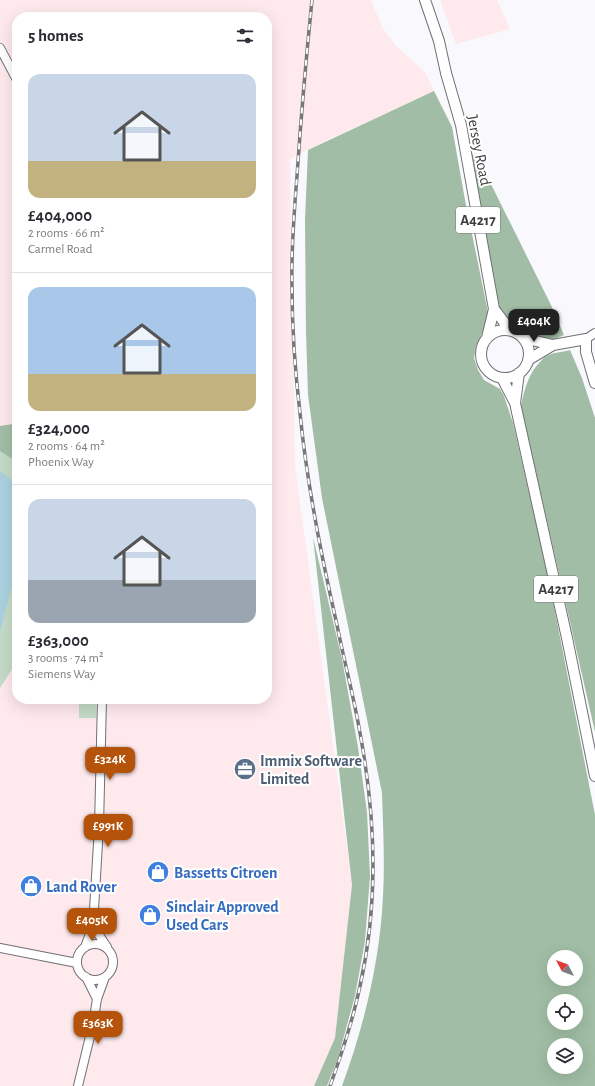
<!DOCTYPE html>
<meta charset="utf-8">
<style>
:root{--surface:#fff;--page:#f7f7f7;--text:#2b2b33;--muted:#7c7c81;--line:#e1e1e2;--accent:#b45309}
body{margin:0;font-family:"Alegreya Sans",sans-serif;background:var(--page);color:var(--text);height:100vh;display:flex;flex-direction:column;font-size:15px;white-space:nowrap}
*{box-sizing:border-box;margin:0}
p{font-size:13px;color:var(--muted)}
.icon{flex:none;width:22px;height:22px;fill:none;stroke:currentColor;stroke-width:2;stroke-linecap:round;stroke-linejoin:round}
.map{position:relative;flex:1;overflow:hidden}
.side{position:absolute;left:12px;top:12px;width:260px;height:692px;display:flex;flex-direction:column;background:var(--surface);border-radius:16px;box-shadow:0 4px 16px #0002}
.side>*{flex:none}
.needle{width:26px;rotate:311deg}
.fabs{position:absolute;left:547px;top:950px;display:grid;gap:8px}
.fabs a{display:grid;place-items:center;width:36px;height:36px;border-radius:50%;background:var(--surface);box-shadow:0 4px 16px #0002;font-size:20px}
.price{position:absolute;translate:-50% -34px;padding:0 9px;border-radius:8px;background:var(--accent);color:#fff;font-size:13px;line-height:26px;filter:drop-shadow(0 1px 2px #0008)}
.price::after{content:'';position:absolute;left:50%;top:24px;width:12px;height:9px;margin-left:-6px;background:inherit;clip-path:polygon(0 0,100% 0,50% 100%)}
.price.selected{background:#222;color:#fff}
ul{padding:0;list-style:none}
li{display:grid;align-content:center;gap:8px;height:212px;padding:0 16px}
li+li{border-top:1px solid var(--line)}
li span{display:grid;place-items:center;height:124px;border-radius:12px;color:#555}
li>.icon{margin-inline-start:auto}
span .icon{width:72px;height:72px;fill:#fffc;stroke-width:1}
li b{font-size:17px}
h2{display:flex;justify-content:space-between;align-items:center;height:48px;padding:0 16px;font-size:17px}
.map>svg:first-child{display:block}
.commercial{fill:#fee9ec}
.green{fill:#c4dbc7}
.forest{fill:#a1bda5;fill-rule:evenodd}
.water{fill:#abd1e0}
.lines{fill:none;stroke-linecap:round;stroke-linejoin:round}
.minor-casing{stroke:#707074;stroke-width:10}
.major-casing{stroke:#707074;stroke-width:12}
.minor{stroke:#fff;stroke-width:8}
.major{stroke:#fff;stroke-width:10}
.rail-casing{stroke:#777679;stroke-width:3.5}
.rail{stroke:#fff;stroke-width:2;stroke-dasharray:6;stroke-linecap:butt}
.labels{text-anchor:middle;stroke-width:4;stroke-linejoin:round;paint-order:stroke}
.shield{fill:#fff;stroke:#777678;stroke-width:1}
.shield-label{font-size:15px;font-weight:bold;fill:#3d3c3e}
.street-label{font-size:16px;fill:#3d3c3e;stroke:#fff}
.service-label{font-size:16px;font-weight:bold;fill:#4e5e75;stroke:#fff;text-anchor:start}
.shop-label{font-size:16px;font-weight:bold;fill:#366cbe;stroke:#fff;text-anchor:start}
</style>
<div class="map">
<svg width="595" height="1086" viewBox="0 0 595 1086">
<rect width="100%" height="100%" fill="#f9f8fd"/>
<!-- commercial -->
<path class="commercial" d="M 0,0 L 371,0 L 382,27 L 396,46 L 425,72 L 434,91 L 321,143 L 290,159 L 295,466 L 352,885 L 335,1038 L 314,1086 L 0,1086 L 0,632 L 17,565 L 17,699 L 267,699 L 267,17 L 17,17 L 17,485 L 0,471 Z
M 440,0 L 497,0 L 510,29 L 456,44 Z"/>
<!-- green -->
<path class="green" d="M 0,426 L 17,427 L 17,654 L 16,663 L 0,688 Z
M 79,699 L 96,699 L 96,718 L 79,718 Z"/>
<!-- forest -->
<path class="forest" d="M 434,91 L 452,127 L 465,200 L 488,312 L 486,325 L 476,346 L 474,358 L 478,370 L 484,380 L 500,389 L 504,396 L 513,423 L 547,571 L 595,815 L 595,1086 L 342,1086 C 364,1026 380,961 383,896 C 385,862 383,827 382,793 L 322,498 L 308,395 L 306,332 L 305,220 L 308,150 ZM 554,957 L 576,957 L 576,979 L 554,979 ZM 554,1001 L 576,1001 L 576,1023 L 554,1023 ZM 554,1045 L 576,1045 L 576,1067 L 554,1067 Z
M 471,152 L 484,170 L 551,305 L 564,335 C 559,337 554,340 549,340 C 545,341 540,339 536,338 C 518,334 505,321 497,304 Z
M 570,350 L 582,378 L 595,418 L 595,732 L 521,406 C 524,390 529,372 541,361 C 543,358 546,356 549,355 C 555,352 563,352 570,350 Z
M 17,420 L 17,462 L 0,451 L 0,426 L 13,424 Z
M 313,537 L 342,659 L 358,747 L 367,812 L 370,876 L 365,941 L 355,996 L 338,1058 L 327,1086 L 314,1086 L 335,1038 L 352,885 Z"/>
<!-- water -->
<path class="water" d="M 0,471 L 17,485 L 17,565 L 0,632 Z"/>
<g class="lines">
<!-- minor casing -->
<g class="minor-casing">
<path id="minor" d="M 0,48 L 17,80
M 586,339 L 595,333
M 93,926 L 107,947
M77 962a18 18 0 1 1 36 0a18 18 0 1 1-36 0Z
M 85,947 L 93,926 L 99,827 L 102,699
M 0,948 L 77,963
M 86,977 L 97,999
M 78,1086 L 93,1024 L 97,999 L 105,977"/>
</g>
<!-- major casing -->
<g class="major-casing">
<path id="major" d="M 425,0 L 439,41 L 446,73 L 461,125 L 494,309 L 487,338
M 494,309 L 510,330
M481 354a24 24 0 1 1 48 0a24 24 0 1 1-48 0Z
M 523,338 L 553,345
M 528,360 L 553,345 L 586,339 L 586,352 L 595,383
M 502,378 L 515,403 L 567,638 L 595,776
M 515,403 L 519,373"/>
</g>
<!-- minor -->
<use href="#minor" class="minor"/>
<!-- major -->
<use href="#major" class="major"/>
<!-- rail casing -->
<g class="rail-casing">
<path id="rail" d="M 312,0 C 306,59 301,117 297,176 C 294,213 291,250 292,286 C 292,329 295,371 300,413 C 307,485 321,555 337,625 C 344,661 354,697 360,733 C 368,776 373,821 373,865 C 373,905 369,946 360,986 C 353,1020 342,1053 330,1086"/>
</g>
<!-- rail -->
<use href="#rail" class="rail"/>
</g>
<!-- icons -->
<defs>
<g id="office-disc" transform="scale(1.15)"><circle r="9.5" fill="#5c6f8a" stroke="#fff"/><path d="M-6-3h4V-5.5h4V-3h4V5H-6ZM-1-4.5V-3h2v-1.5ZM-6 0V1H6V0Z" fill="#fff"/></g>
<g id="shop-disc" transform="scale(1.15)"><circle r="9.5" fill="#3f7fe0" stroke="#fff"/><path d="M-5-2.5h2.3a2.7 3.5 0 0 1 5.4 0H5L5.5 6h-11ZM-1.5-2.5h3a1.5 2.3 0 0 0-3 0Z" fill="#fff"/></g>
</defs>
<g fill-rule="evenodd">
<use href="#office-disc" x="245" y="769"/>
<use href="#shop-disc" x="158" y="872"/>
<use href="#shop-disc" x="31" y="886"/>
<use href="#shop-disc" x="150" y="915"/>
</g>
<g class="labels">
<!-- shield labels -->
<g class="shield">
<rect x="456" y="207" width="44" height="26" rx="3"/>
<rect x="534" y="576" width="44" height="26" rx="3"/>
</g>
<g class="shield-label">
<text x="478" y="225">A4217</text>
<text x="556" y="594">A4217</text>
</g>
<!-- street labels -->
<g class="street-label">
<text transform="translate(480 150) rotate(79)" y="6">Jersey Road</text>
</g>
<!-- service labels -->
<g class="service-label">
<text x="260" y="766">Immix Software<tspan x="260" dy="18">Limited</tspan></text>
</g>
<!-- shop labels -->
<g class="shop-label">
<text x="174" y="878">Bassetts Citroen</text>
<text x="46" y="892">Land Rover</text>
<text x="166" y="912">Sinclair Approved<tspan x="166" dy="18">Used Cars</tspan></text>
</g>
</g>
</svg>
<div class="fabs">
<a><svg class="needle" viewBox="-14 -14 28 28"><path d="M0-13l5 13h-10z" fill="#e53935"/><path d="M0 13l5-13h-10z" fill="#7c7c81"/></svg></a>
<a><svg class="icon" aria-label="locate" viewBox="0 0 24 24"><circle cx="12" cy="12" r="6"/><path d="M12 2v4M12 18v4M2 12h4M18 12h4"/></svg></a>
<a><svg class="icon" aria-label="layers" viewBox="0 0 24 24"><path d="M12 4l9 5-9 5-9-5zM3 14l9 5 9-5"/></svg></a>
</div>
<b class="price selected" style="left:534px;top:343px">£404K</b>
<b class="price" style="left:110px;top:781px">£324K</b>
<b class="price" style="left:108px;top:848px">£991K</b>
<b class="price" style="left:92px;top:942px">£405K</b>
<b class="price" style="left:98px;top:1045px">£363K</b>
<section class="side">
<h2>5 homes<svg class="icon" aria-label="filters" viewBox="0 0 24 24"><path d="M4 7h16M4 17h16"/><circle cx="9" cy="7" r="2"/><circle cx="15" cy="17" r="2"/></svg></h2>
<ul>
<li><span style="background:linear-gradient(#c9d6e8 70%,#c2b280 0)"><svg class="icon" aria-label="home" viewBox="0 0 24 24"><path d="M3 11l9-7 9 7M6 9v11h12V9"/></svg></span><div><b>£404,000</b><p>2 rooms · 66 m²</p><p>Carmel Road</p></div></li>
<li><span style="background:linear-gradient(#a9c7e8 70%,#c2b280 0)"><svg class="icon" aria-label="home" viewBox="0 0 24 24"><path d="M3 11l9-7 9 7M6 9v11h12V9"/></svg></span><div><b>£324,000</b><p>2 rooms · 64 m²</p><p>Phoenix Way</p></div></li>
<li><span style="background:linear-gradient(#c9d6e8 65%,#9aa5b1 0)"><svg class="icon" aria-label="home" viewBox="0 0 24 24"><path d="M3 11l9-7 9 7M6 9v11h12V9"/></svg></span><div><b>£363,000</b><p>3 rooms · 74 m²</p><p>Siemens Way</p></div></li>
</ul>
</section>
</div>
